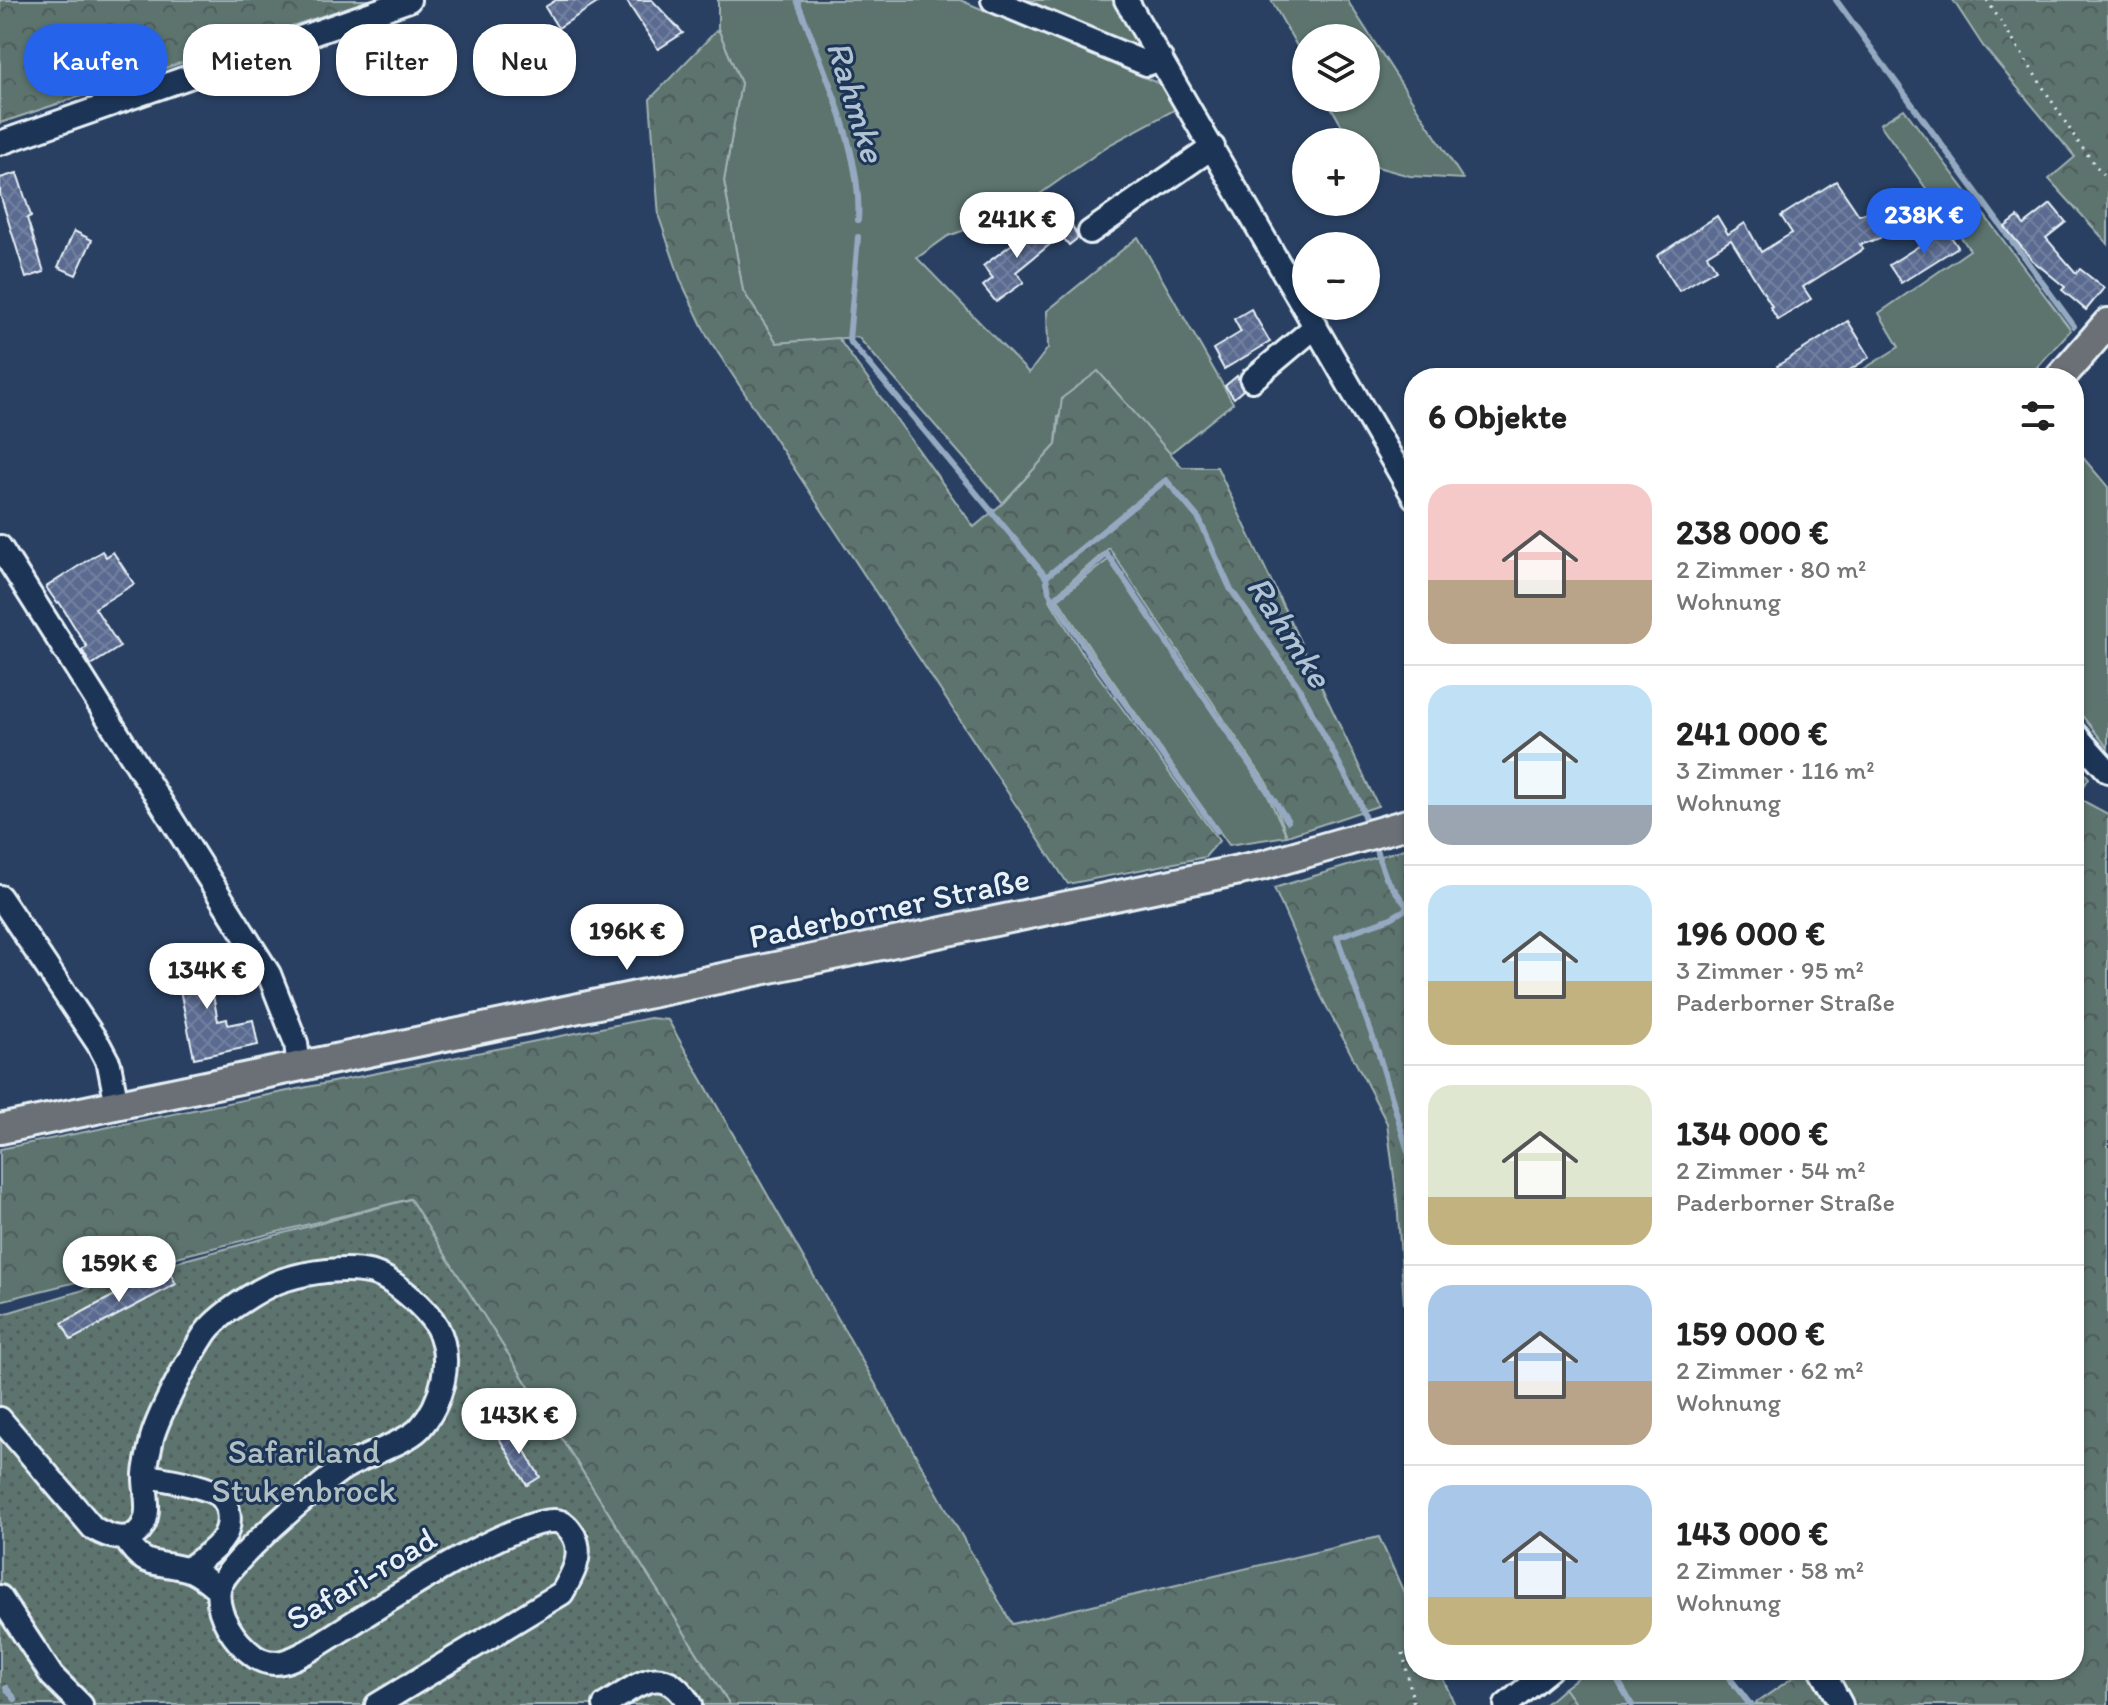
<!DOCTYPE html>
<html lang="de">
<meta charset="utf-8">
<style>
:root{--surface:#fff;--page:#f6f6f6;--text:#222;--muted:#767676;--line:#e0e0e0;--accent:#2563eb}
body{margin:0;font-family:Itim,sans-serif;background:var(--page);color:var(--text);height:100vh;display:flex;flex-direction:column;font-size:30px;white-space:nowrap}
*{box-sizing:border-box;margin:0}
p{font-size:26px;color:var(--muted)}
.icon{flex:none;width:44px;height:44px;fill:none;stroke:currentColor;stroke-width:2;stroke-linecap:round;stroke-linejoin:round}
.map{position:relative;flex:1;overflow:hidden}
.panel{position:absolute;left:1404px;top:368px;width:680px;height:1312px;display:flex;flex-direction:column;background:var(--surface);border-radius:32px;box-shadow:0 2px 6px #0004}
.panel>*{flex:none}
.top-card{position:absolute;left:24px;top:24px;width:760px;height:72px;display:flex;gap:16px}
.fabs{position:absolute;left:1292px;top:24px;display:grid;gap:16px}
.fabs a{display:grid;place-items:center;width:88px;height:88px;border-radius:50%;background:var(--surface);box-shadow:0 2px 6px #0004;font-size:40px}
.price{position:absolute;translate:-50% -68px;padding:0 18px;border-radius:28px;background:#fff;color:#222;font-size:26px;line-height:52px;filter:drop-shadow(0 2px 4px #0008)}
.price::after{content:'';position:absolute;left:50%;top:48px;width:24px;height:18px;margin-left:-12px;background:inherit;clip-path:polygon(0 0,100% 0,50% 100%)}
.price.current{background:var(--accent);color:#fff}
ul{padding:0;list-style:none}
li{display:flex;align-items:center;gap:24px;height:200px;padding:0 24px}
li+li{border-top:2px solid var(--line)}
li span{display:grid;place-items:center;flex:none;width:224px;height:160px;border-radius:24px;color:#555}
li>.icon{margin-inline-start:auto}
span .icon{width:96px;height:96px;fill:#fffc;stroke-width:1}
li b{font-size:34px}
h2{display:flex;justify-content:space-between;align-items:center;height:96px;padding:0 24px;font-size:34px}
.pill{padding:0 28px;border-radius:32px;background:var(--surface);box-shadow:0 2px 6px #0004;font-size:28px;line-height:72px}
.pill.current{background:var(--accent);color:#fff}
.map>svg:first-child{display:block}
.green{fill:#5c736e;stroke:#a2b2b3;stroke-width:2}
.forest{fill:url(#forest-crowns);stroke:#a2b2b3;stroke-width:2}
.park{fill:url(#park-dots);stroke:#a2b2b3;stroke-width:2}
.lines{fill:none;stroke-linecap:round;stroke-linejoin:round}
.stream{stroke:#95aac1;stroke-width:6}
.building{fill:url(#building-cross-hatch);stroke:#e8f1f8;stroke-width:2}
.minor-casing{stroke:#e8f1f8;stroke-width:28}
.major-casing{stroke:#e8f1f8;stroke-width:34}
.path{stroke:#e8f1f8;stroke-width:3;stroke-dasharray:2 6;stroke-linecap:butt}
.minor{stroke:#1d3557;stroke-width:22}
.major{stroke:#6a7074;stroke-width:28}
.labels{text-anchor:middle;stroke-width:6;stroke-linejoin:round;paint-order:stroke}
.street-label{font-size:34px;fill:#e8f1f8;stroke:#1d3557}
.park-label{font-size:34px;fill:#b0bfc1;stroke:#1d3557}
.water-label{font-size:36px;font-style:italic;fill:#b1c2d3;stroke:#1d3557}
</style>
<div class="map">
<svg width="2108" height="1705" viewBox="0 0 2108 1705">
<defs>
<pattern id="forest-crowns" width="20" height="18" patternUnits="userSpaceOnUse" patternTransform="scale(2)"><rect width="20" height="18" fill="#5c736e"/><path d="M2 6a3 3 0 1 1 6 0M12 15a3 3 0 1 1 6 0" fill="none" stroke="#505b5a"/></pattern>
<pattern id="park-dots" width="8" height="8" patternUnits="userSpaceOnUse" patternTransform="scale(2)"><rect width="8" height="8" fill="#5c736e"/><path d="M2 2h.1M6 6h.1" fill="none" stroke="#505b5a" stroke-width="1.8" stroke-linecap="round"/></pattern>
<pattern id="building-cross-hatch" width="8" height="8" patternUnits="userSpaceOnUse" patternTransform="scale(2)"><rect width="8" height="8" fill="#5a6b90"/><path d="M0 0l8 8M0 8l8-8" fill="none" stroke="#7281a0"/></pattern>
</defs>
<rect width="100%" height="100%" fill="#294062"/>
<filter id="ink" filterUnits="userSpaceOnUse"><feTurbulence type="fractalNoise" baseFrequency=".0125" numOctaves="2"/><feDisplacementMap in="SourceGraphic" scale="16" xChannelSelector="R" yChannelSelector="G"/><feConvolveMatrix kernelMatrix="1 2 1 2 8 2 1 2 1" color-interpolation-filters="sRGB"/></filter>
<g filter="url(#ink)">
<!-- green -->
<path class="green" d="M 718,0 L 960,0 L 1160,84 L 1178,108 L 1109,145 L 1013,213 L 948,236 L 917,258 L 1029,373 L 1048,348 L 1047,311 L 1138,237 L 1233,403 L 1169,454 L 1098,371 L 1058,417 L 1056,445 L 1003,503 L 858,337 L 777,343 L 743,291 L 724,181 L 741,83 L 718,29 Z
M 1016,0 L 1115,0 L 1140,43 L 1131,51 Z
M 1271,0 L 1347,0 L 1463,179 L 1410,176 L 1366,164 L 1366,142 L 1351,142 L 1326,98 L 1366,98 L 1366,38 L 1306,38 L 1306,62 Z
M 1904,109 L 2071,330 L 2027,378 L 1849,378 L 1899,347 L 1879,313 L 1970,250 L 1880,124 Z
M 2074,447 L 2108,487 L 2108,748 L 2074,706 Z
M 1109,559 L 1266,792 L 1287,836 L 1229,845 L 1091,650 L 1058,599 Z
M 2074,761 L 2089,778 L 2077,797 L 2074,796 Z
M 1587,1670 L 1726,1670 L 1753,1705 L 1576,1705 L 1564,1688 Z"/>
<!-- forest -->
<path class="forest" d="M 0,0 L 370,0 L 0,123 Z
M 1953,0 L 2108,0 L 2108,244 L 2049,179 L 2075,157 L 1983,46 Z
M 718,29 L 741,83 L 724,181 L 743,291 L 777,343 L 838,338 L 974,527 L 1003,503 L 1056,445 L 1062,398 L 1098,371 L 1182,467 L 1217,467 L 1378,806 L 1287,836 L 1268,785 L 1109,548 L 1050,600 L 1082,653 L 1219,841 L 1205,857 L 1068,884 L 707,336 L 681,281 L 659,217 L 650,99 Z
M 2074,796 L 2108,814 L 2108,1705 L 1753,1705 L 1804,1670 L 2074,1670 Z
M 1414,846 L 1414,1299 L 1404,1303 L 1397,1200 L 1387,1123 L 1320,994 L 1274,888 Z
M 650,1018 L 668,1020 L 1012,1624 L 1379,1537 L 1414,1615 L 1414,1670 L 1439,1670 L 1455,1705 L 730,1705 L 410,1199 L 0,1301 L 0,1149 Z
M 1564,1688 L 1576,1705 L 1544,1705 Z"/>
<!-- park -->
<path class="park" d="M 410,1199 L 730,1705 L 0,1705 L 0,1315 L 173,1263 Z"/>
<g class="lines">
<!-- stream -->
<path class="stream" d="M 797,0 C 821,63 863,153 858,220
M 1836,0 L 2074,326
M 858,237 L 849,340 L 1046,577 L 1166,480 L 1199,519 L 1230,588 L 1298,686 L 1359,801 L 1368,828
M 1046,577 L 1049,592 L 1087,651 L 1217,831
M 1055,599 L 1107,554 L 1288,821
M 1373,842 L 1386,878 L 1408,908 L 1391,918 L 1337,937 L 1378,1052 L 1409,1155 L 1412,1205 L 1407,1277 L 1414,1308
M 1612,1670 L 1632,1705
M 1723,1670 L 1750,1705
M 6,1688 L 15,1699"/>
</g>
<!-- building -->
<path class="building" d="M 556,0 L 602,0 L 558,28 L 545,7 Z
M 626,0 L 652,0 L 683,33 L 658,49 Z
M 17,173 L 31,216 L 27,218 L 44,272 L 26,278 L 0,194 L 0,178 Z
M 1836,181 L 1859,215 L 1871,211 L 1879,213 L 1885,219 L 1886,230 L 1880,238 L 1860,245 L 1863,249 L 1803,287 L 1811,299 L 1778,320 L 1770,307 L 1772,306 L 1731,240 L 1707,255 L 1716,269 L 1679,291 L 1657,256 L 1717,216 L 1728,234 L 1745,223 L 1761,252 L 1792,233 L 1781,216 Z
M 2051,204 L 2066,222 L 2046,238 L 2076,273 L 2080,269 L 2104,288 L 2086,310 L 2062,290 L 2065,287 L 2032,260 L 2005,227 L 2018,217 L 2024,225 Z
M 1045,219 L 1059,237 L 1016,272 L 1024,282 L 996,302 L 983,286 L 993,278 L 983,266 Z
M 1072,225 L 1078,238 L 1069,245 L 1060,234 Z
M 1946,229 L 1958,247 L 1901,283 L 1889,265 Z
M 74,231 L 92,240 L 76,275 L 58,267 Z
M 1251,309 L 1270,342 L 1224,369 L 1213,349 L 1241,332 L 1234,319 Z
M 1848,321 L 1870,357 L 1837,378 L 1784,378 L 1777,366 Z
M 1237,376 L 1243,390 L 1234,398 L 1225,386 Z
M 102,551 L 106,557 L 113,552 L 134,584 L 95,608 L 120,647 L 91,665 L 82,650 L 87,647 L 59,602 L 57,603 L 46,587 Z
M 205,954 L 218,1021 L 227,1019 L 228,1025 L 253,1020 L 258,1045 L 194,1058 L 180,990 L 175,991 L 169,961 Z
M 167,1267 L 176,1284 L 71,1340 L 62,1323 Z
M 511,1427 L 540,1477 L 527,1485 L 497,1435 Z"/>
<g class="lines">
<!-- minor casing -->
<g class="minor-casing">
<path id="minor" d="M 993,0 L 1147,64 L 1161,59
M 1126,0 L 1414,497
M 0,143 L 409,0
M 1090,232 L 1213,147
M 1252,380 L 1316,326
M 0,547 L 269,974 L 296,1043 L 299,1068
M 2074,733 L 2108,771
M 0,897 L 99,1045 L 109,1064 L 117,1105
M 0,1419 L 93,1528 C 107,1536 130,1546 142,1527 C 152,1511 144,1491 145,1474 C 146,1462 150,1450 152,1438 C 159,1413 189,1358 204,1335 C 216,1316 261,1287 283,1280 C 308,1272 347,1266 373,1273 C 393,1279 427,1309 437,1327 C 454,1359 442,1404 419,1429 C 405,1443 363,1456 344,1468 C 321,1482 222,1567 219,1589 C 215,1614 235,1642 254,1656 C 273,1670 292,1660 310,1650 C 356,1622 509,1518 555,1521 C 564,1521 569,1528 574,1536 C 584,1555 572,1576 562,1593 L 377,1705
M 145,1475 C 165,1480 202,1484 219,1495 C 224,1499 227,1505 228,1511 C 234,1540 208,1554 188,1569
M 125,1538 C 145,1570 154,1560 186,1569 C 199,1572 209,1582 219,1590
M 0,1597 L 52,1676 L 81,1705
M 1822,1670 L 1841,1705
M 605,1705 C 640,1684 663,1660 690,1705
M 1506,1705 L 1549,1670"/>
</g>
<!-- major casing -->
<g class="major-casing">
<path id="major" d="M 2060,378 L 2108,323
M 0,1129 L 1263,865 L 1414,822"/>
</g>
<!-- path -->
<path class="path" d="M 1987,0 L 2080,145 L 2108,181
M 1403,1653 L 1414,1705"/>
<!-- minor -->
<use href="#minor" class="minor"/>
<!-- major -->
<use href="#major" class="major"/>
</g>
</g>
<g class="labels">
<!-- street labels -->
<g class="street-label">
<text transform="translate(889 907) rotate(-12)" y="12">Paderborner Straße</text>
<text transform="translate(361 1578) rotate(-31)" y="12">Safari-road</text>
</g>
<!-- park labels -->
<g class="park-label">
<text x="304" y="1463">Safariland<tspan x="304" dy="39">Stukenbrock</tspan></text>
</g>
<!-- water labels -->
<g class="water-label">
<text transform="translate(857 101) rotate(73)" y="13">Rahmke</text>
<text transform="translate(1290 631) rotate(57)" y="13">Rahmke</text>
</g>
</g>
</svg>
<div class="fabs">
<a><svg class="icon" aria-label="layers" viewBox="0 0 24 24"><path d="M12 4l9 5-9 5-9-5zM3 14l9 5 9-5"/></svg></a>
<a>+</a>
<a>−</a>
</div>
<b class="price current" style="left:1924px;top:256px">238K €</b>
<b class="price" style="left:1017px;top:260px">241K €</b>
<b class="price" style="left:627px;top:972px">196K €</b>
<b class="price" style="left:207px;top:1011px">134K €</b>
<b class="price" style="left:119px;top:1304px">159K €</b>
<b class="price" style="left:519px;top:1456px">143K €</b>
<div class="top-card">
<a class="pill current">Kaufen</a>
<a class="pill">Mieten</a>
<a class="pill">Filter</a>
<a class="pill">Neu</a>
</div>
<section class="panel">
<h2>6 Objekte<svg class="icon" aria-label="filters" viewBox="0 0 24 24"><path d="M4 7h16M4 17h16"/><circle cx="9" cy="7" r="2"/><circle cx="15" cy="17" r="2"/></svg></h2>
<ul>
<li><span style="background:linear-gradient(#f6c9c9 60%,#b9a48a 0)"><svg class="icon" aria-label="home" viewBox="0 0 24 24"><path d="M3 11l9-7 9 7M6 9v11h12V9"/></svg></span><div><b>238 000 €</b><p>2 Zimmer · 80 m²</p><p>Wohnung</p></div></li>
<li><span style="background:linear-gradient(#bfe0f5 75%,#9aa5b1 0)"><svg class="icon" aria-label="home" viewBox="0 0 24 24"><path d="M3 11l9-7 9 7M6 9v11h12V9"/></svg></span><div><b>241 000 €</b><p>3 Zimmer · 116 m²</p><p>Wohnung</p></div></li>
<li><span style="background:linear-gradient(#bfe0f5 60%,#c2b280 0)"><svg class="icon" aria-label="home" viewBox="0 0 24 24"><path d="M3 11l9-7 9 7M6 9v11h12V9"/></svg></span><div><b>196 000 €</b><p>3 Zimmer · 95 m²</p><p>Paderborner Straße</p></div></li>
<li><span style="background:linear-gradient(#dfe7d0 70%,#c2b280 0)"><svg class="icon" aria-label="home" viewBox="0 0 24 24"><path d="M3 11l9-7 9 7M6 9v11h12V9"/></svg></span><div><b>134 000 €</b><p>2 Zimmer · 54 m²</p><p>Paderborner Straße</p></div></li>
<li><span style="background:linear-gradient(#a9c7e8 60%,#b9a48a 0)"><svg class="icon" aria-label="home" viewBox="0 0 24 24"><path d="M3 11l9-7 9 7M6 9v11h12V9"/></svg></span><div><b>159 000 €</b><p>2 Zimmer · 62 m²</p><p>Wohnung</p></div></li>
<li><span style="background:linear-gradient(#a9c7e8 70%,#c2b280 0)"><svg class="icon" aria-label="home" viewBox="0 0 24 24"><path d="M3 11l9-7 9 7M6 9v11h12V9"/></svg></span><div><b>143 000 €</b><p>2 Zimmer · 58 m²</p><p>Wohnung</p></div></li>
</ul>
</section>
</div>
